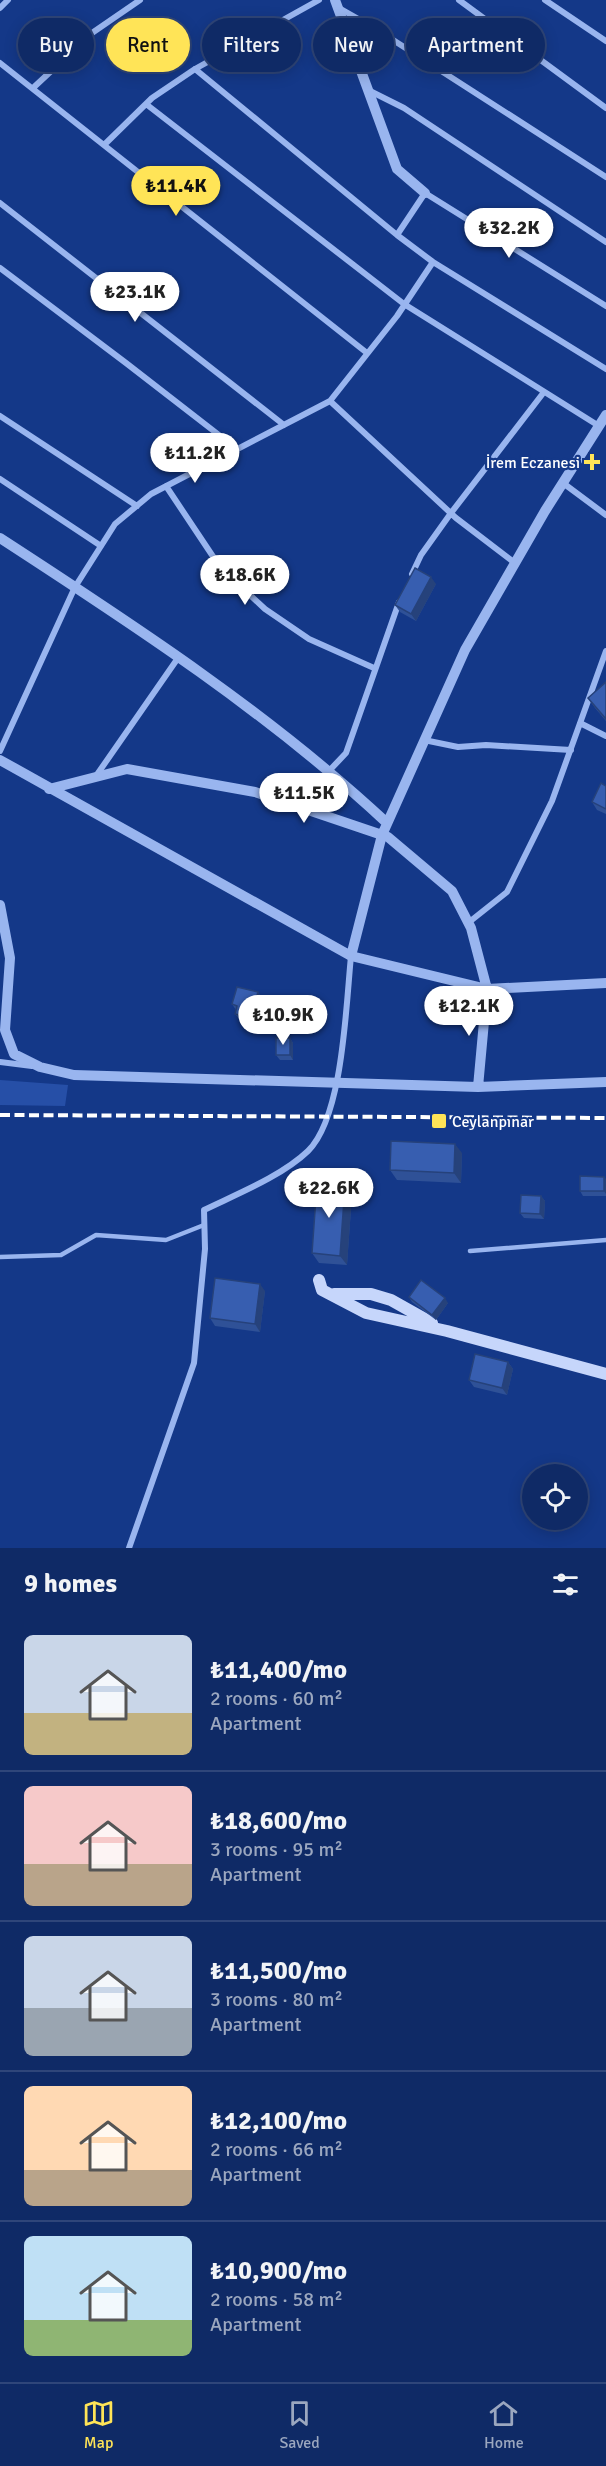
<!DOCTYPE html>
<meta charset="utf-8">
<style>
:root{--surface:#0f2a66;--page:#1d366f;--text:#f1f3f6;--muted:#9ba7bf;--line:#2f467a;--accent:#ffe457}
body{margin:0;font-family:Signika,sans-serif;background:var(--page);color:var(--text);height:100vh;display:flex;flex-direction:column;font-size:22px;white-space:nowrap}
*{box-sizing:border-box;margin:0}
p{font-size:20px;color:var(--muted)}
.icon{flex:none;width:33px;height:33px;fill:none;stroke:currentColor;stroke-width:2;stroke-linecap:round;stroke-linejoin:round}
.map{position:relative;height:1548px;overflow:hidden}
.details{display:flex;flex-direction:column;background:var(--surface);flex:1}
.details>*{flex:none}
.hud{position:absolute;left:18px;top:18px;width:570px;height:54px;display:flex;gap:12px}
.fabs{position:absolute;left:522px;top:1464px;display:grid;gap:12px}
.fabs a{display:grid;place-items:center;width:66px;height:66px;border-radius:50%;background:var(--surface);box-shadow:0 3px 15px #0003,0 0 0 2px var(--line);font-size:30px}
.price{position:absolute;translate:-50% -51px;padding:0 14px;border-radius:21px;background:#fff;color:#222;font-size:20px;line-height:39px;filter:drop-shadow(0 2px 3px #0008)}
.price::after{content:'';position:absolute;left:50%;top:36px;width:18px;height:14px;margin-left:-9px;background:inherit;clip-path:polygon(0 0,100% 0,50% 100%)}
.price.active{background:var(--accent);color:#111}
ul{padding:0;list-style:none}
li{display:flex;align-items:center;gap:18px;height:150px;padding:0 24px}
li+li{border-top:2px solid var(--line)}
li span{display:grid;place-items:center;flex:none;width:168px;height:120px;border-radius:9px;color:#555}
li>.icon{margin-inline-start:auto}
span .icon{width:72px;height:72px;fill:#fffc;stroke-width:1}
li b{font-size:26px}
h2{display:flex;justify-content:space-between;align-items:center;height:72px;padding:0 24px;font-size:26px}
.pill{padding:0 21px;border-radius:27px;background:var(--surface);box-shadow:0 3px 15px #0003,0 0 0 2px var(--line);font-size:21px;line-height:54px}
.pill.active{background:var(--accent);color:#111}
.tabs{display:flex;justify-content:space-around;align-items:center;height:84px;border-top:2px solid var(--line);background:var(--surface);font-size:16px;color:var(--muted)}
.tabs a{display:grid;justify-items:center;gap:3px}
.tabs .active{color:var(--accent)}
.map>svg:first-child{display:block}
.green{fill:#264fa7}
.lines{fill:none;stroke-linecap:round;stroke-linejoin:round}
.service{stroke:#99b5ef;stroke-width:4.5}
.minor{stroke:#99b5ef;stroke-width:6}
.tertiary{stroke:#99b5ef;stroke-width:10}
.secondary{stroke:#c6d6fb;stroke-width:12}
.rail{stroke:#fff;stroke-width:4;stroke-dasharray:10 4.5;stroke-linecap:butt}
.wall{fill:#2f5197}
.shaded-wall{fill:#26427b}
.building{fill:#375eb0;stroke:#26427b;stroke-width:1.5}
.poi-dot{fill:#ffe457;stroke:#143888;stroke-width:2}
.labels{text-anchor:middle;stroke-width:4.5;stroke-linejoin:round;paint-order:stroke}
.poi-label{font-size:16px;fill:#fff;stroke:#143888;text-anchor:end}
</style>
<div class="map">
<svg width="606" height="1548" viewBox="0 0 606 1548">
<rect width="100%" height="100%" fill="#143888"/>
<!-- green -->
<path class="green" d="M 0,1080 L 68,1085 L 65,1106 L 0,1105 Z"/>
<g class="lines">
<!-- service -->
<path class="service" d="M 470,1251 L 606,1240
M 0,1257 L 61,1255 L 96,1235 L 166,1240 L 204,1225"/>
<!-- minor -->
<path class="minor" d="M 459,0 L 606,108
M 545,0 L 606,41
M 0,8 L 8,0
M 339,8 L 376,29 L 606,177
M 0,63 L 367,353
M 195,69 L 397,235 L 433,262 L 606,369
M 33,88 L 92,33 L 140,0
M 368,90 L 404,108 L 606,242
M 146,104 L 404,304 L 599,426
M 104,145 L 152,98 L 195,69 L 319,0
M 0,203 L 284,425
M 397,235 L 425,193 L 606,306
M 0,268 L 126,363 L 237,449
M 330,401 L 456,518 L 515,563
M 0,416 L 137,506
M 0,479 L 101,546
M 563,483 L 606,515
M 166,486 L 220,567 L 265,609 L 309,639 L 374,668
M 412,574 L 421,555 L 451,513 L 544,392
M 580,723 L 606,736
M 424,740 L 458,747 L 486,745 L 571,750
M 0,751 L 75,587 L 115,524 L 151,494 L 330,401 L 397,316 L 433,262
M 329,771 L 346,753 L 399,602
M 96,776 L 178,658
M 468,923 L 507,892 L 552,801 L 606,651
M 0,1062 L 32,1066
M 129,1548 L 194,1363 L 205,1249 L 204,1210 C 237,1194 282,1176 308,1151 C 343,1117 346,1005 351,956"/>
<!-- tertiary -->
<path class="tertiary" d="M 335,0 L 397,169 L 425,193
M 0,538 C 134,625 270,714 387,823
M 0,760 L 351,956 L 487,989 L 606,983
M 49,789 L 127,769 L 255,792 L 388,837 L 452,891 L 471,928 L 487,989 L 478,1087
M 0,905 L 10,958 L 5,1030 L 14,1054 L 40,1067 L 74,1075 L 478,1087 L 606,1082
M 351,956 L 382,835 L 465,650 L 545,511 L 606,415"/>
<!-- secondary -->
<path class="secondary" d="M 319,1280 L 322,1290 L 366,1313 L 447,1331 L 606,1374
M 334,1294 L 371,1294 L 391,1300 L 432,1323"/>
<!-- rail -->
<path class="rail" d="M 0,1115 L 606,1118"/>
</g>
<!-- wall -->
<path class="wall" d="M 436,584 L 416,621 L 400,612 L 395,605 Z
M 606,682 L 606,721 L 595,708 L 588,698 Z
M 606,786 L 606,814 L 597,810 L 592,802 Z
M 258,992 L 263,1000 L 262,1005 L 267,1012 L 263,1027 L 241,1021 L 235,1014 L 236,1010 L 232,1004 Z
M 290,1038 L 293,1043 L 293,1060 L 280,1060 L 276,1055 Z
M 462,1153 L 461,1183 L 397,1180 L 390,1170 Z
M 606,1179 L 606,1196 L 583,1196 L 580,1191 Z
M 352,1195 L 347,1265 L 319,1263 L 312,1253 Z
M 541,1196 L 545,1201 L 544,1219 L 524,1218 L 520,1213 Z
M 265,1291 L 260,1332 L 215,1326 L 210,1318 Z
M 409,1297 L 448,1303 L 436,1320 L 412,1302 Z
M 508,1362 L 513,1369 L 507,1395 L 474,1387 L 469,1380 Z"/>
<!-- shaded-wall -->
<path class="shaded-wall" d="M 431,577 L 436,584 L 416,621 L 411,614 Z
M 258,992 L 263,1000 L 262,1005 L 267,1012 L 263,1027 L 258,1020 L 255,1003 Z
M 290,1038 L 293,1043 L 293,1060 L 290,1055 Z
M 455,1144 L 462,1153 L 461,1183 L 454,1173 Z
M 604,1177 L 606,1179 L 606,1194 L 604,1191 Z
M 345,1185 L 352,1195 L 347,1265 L 340,1256 Z
M 541,1196 L 545,1201 L 544,1219 L 540,1214 Z
M 260,1284 L 265,1291 L 260,1332 L 255,1324 Z
M 445,1298 L 448,1303 L 436,1320 L 432,1315 Z
M 508,1362 L 513,1369 L 507,1395 L 502,1388 Z"/>
<!-- building -->
<path class="building" d="M 415,568 L 431,577 L 411,614 L 395,605 Z
M 606,682 L 606,719 L 588,698 Z
M 601,783 L 606,786 L 606,809 L 592,802 Z
M 237,987 L 258,992 L 255,1003 L 262,1005 L 258,1020 L 235,1014 L 237,1006 L 232,1004 Z
M 276,1038 L 290,1038 L 290,1055 L 276,1055 Z
M 391,1141 L 455,1144 L 454,1173 L 390,1170 Z
M 580,1176 L 604,1177 L 604,1191 L 580,1191 Z
M 317,1183 L 345,1185 L 340,1256 L 312,1253 Z
M 521,1195 L 541,1196 L 540,1214 L 520,1213 Z
M 215,1278 L 260,1284 L 255,1324 L 210,1318 Z
M 421,1280 L 445,1298 L 432,1315 L 409,1297 Z
M 475,1354 L 508,1362 L 502,1388 L 469,1380 Z"/>
<!-- markers -->
<g class="poi-dot">
<path d="M589 453h6v6h6v6h-6v6h-6v-6h-6v-6h6z"/>
<rect x="431" y="1113" width="16" height="16" rx="3"/>
</g>
<g class="labels">
<!-- poi labels -->
<g class="poi-label">
<text x="580" y="468">İrem Eczanesi</text>
<text x="452" y="1127" text-anchor="start">Ceylanpınar</text>
</g>
</g>
</svg>
<div class="fabs">
<a><svg class="icon" aria-label="locate" viewBox="0 0 24 24"><circle cx="12" cy="12" r="6"/><path d="M12 2v4M12 18v4M2 12h4M18 12h4"/></svg></a>
</div>
<b class="price active" style="left:176px;top:217px">₺11.4K</b>
<b class="price" style="left:509px;top:259px">₺32.2K</b>
<b class="price" style="left:135px;top:323px">₺23.1K</b>
<b class="price" style="left:195px;top:484px">₺11.2K</b>
<b class="price" style="left:245px;top:606px">₺18.6K</b>
<b class="price" style="left:304px;top:824px">₺11.5K</b>
<b class="price" style="left:469px;top:1037px">₺12.1K</b>
<b class="price" style="left:283px;top:1046px">₺10.9K</b>
<b class="price" style="left:329px;top:1219px">₺22.6K</b>
<div class="hud">
<a class="pill">Buy</a>
<a class="pill active">Rent</a>
<a class="pill">Filters</a>
<a class="pill">New</a>
<a class="pill">Apartment</a>
</div>
</div>
<section class="details">
<h2>9 homes<svg class="icon" aria-label="filters" viewBox="0 0 24 24"><path d="M4 7h16M4 17h16"/><circle cx="9" cy="7" r="2"/><circle cx="15" cy="17" r="2"/></svg></h2>
<ul>
<li><span style="background:linear-gradient(#c9d6e8 65%,#c2b280 0)"><svg class="icon" aria-label="home" viewBox="0 0 24 24"><path d="M3 11l9-7 9 7M6 9v11h12V9"/></svg></span><div><b>₺11,400/mo</b><p>2 rooms · 60 m²</p><p>Apartment</p></div></li>
<li><span style="background:linear-gradient(#f6c9c9 65%,#b9a48a 0)"><svg class="icon" aria-label="home" viewBox="0 0 24 24"><path d="M3 11l9-7 9 7M6 9v11h12V9"/></svg></span><div><b>₺18,600/mo</b><p>3 rooms · 95 m²</p><p>Apartment</p></div></li>
<li><span style="background:linear-gradient(#c9d6e8 60%,#9aa5b1 0)"><svg class="icon" aria-label="home" viewBox="0 0 24 24"><path d="M3 11l9-7 9 7M6 9v11h12V9"/></svg></span><div><b>₺11,500/mo</b><p>3 rooms · 80 m²</p><p>Apartment</p></div></li>
<li><span style="background:linear-gradient(#ffd9b3 70%,#b9a48a 0)"><svg class="icon" aria-label="home" viewBox="0 0 24 24"><path d="M3 11l9-7 9 7M6 9v11h12V9"/></svg></span><div><b>₺12,100/mo</b><p>2 rooms · 66 m²</p><p>Apartment</p></div></li>
<li><span style="background:linear-gradient(#bfe0f5 70%,#8fb573 0)"><svg class="icon" aria-label="home" viewBox="0 0 24 24"><path d="M3 11l9-7 9 7M6 9v11h12V9"/></svg></span><div><b>₺10,900/mo</b><p>2 rooms · 58 m²</p><p>Apartment</p></div></li>
</ul>
</section>
<nav class="tabs">
<a class="active"><svg class="icon" aria-label="map" viewBox="0 0 24 24"><path d="M3 6l6-2 6 2 6-2v14l-6 2-6-2-6 2zM9 4v14M15 6v14"/></svg>Map</a>
<a><svg class="icon" aria-label="saved" viewBox="0 0 24 24"><path d="M7 4h10v16l-5-4-5 4z"/></svg>Saved</a>
<a><svg class="icon" aria-label="home" viewBox="0 0 24 24"><path d="M3 11l9-7 9 7M6 9v11h12V9"/></svg>Home</a>
</nav>
